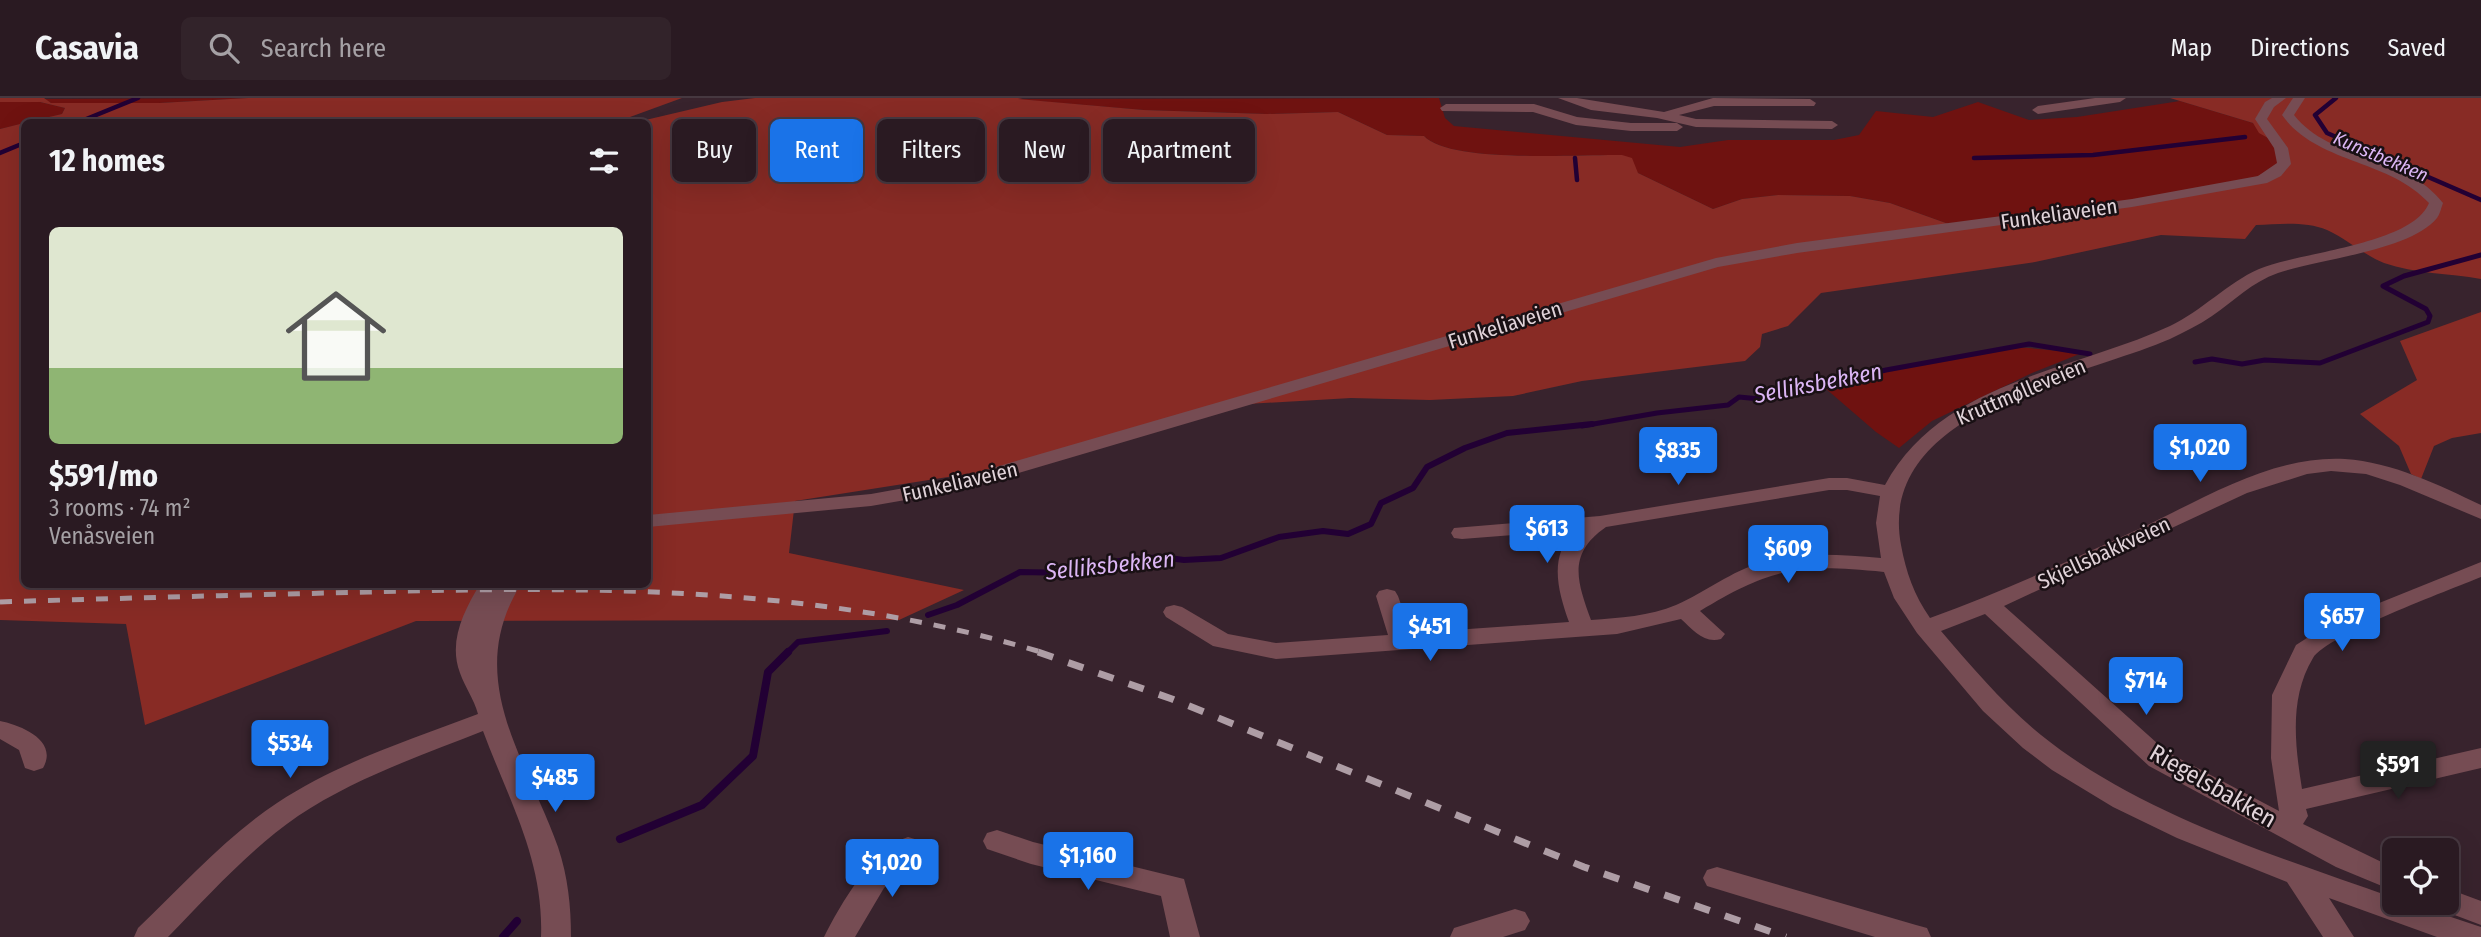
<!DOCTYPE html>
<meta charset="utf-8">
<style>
:root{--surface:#2a1a22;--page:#32232a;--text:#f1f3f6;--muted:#a5a1a5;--line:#463840;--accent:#1a73e8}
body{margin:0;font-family:"Fira Sans Condensed",sans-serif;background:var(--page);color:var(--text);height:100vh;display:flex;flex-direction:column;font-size:26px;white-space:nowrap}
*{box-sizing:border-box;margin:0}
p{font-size:23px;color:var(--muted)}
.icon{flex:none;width:38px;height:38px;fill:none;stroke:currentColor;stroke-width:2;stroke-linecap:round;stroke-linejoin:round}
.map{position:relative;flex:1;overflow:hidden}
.drawer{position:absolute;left:21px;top:21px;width:630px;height:469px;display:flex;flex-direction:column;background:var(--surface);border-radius:10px;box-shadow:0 7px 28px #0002,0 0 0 2px var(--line)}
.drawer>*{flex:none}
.banner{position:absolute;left:672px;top:21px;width:665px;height:63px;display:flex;gap:14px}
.controls{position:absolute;left:2382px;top:740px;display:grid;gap:14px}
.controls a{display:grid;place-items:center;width:77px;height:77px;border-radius:10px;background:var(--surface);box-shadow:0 7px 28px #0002,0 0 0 2px var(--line);font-size:35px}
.price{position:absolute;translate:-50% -60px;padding:0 16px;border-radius:7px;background:var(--accent);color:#fff;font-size:23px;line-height:46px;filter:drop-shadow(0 2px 4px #0008)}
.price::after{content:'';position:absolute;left:50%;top:42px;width:21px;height:16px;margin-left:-10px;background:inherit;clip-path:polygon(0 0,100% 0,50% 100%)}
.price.selected{background:#222;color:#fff}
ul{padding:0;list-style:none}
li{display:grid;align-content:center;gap:14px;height:371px;padding:0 28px}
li+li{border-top:2px solid var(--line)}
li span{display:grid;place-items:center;height:217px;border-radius:10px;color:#555}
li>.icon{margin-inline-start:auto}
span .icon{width:126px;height:126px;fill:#fffc;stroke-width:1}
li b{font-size:30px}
h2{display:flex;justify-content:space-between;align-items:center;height:84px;padding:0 28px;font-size:30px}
.tag{padding:0 24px;border-radius:10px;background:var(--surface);box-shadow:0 7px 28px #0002,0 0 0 2px var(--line);font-size:24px;line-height:63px}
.tag.selected{background:var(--accent);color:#fff}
header{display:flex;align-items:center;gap:42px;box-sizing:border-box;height:98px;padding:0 35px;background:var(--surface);border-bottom:2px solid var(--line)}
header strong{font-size:33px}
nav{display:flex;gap:38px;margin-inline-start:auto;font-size:24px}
.search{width:490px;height:63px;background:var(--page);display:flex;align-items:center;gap:18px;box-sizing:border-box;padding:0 24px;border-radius:10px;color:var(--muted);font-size:26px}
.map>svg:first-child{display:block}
.green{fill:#6f1210}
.forest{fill:#882b25}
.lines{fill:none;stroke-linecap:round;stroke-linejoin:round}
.stream-far3{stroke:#220034;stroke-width:4.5}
.stream-far2{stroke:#220034;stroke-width:5}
.stream-far1{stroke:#220034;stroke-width:6}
.stream{stroke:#220034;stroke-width:8}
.minor{fill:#764c53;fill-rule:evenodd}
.rail-far1{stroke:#ae9da5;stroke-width:5;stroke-dasharray:12 12;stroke-linecap:butt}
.rail{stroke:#ae9da5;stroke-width:7;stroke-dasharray:16 16;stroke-linecap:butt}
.labels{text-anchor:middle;stroke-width:5;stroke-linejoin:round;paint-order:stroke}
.far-water-label{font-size:19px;font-style:italic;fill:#dcb6f5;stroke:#191014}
.street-label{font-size:21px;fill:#e1d3d9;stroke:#191014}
.water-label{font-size:23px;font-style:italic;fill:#dcb6f5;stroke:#191014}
.near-street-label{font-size:24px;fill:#e1d3d9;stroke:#191014}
</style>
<header>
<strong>Casavia</strong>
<div class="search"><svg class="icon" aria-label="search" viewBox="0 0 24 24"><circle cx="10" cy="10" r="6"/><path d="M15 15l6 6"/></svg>Search here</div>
<nav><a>Map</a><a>Directions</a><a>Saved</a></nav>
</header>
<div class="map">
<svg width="2481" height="839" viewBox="0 0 2481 839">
<rect width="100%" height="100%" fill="#38232d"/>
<!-- green -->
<path class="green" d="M 248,0 L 159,5 L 51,5 L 43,1 Z
M 1439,0 L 1445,20 L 1454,28 L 1680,49 L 1728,42 L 1834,42 L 1859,37 L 1876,13 L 1933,19 L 1978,4 L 2029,22 L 2077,19 L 2180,3 L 2253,25 L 2277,45 L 2281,65 L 2264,81 L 1957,129 L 1890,105 L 1850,98 L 1778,97 L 1742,101 L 1713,111 L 1638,75 L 1622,57 C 1581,56 1450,66 1424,38 L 1387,37 L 1338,14 L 1267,16 L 1144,12 L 1013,1 Z
M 0,4 L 40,4 L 65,10 L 62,16 L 0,31 Z
M 2017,249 L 2082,255 L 2032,275 L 1932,323 L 1899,350 L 1876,334 L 1825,290 L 1888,273 Z"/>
<!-- forest -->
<path class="forest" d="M 0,0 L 44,0 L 51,5 L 159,5 L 248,0 L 682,0 L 630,19 L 625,24 L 637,24 L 27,24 L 62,16 L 65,10 L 40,4 L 0,4 Z
M 755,0 L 1023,0 L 1018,1 L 1144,12 L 1267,16 L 1338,14 L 1387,37 L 1424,38 C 1450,66 1581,56 1622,57 L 1632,60 L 1638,75 L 1713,111 L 1742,101 L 1778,97 L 1850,98 L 1890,105 L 1957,129 L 2242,87 L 2281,65 L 2277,45 L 2259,35 L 2253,25 L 2170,0 L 2481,0 L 2481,181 C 2449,175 2415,176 2384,165 C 2364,157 2347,141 2327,132 C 2306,123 2279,126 2256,127 L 2245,141 L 2161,137 L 2035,164 L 1821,195 L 1788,228 L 1762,236 L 1760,249 L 1745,263 L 1582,283 L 1513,298 L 1430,302 L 1351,300 L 1230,307 L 1030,366 L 795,403 L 789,455 L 964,492 L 899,522 L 416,523 L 145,627 L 126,526 L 0,522 L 0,31 L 24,25 L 24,486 L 648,486 L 648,24 L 637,24 L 722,4 Z
M 2481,214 L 2481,335 L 2452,340 L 2434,348 L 2421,381 L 2411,376 L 2399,348 L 2360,316 L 2417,282 L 2400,243 Z"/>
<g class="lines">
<!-- stream-far3 -->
<path class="stream-far3" d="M 2336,0 L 2315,17 L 2327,35 L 2481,102
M 79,24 L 138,0
M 0,55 L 24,45
M 1575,60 L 1577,82
M 1974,60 L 2093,57 L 2245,39"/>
<!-- stream-far2 -->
<path class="stream-far2" d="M 2195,264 L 2212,261 L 2242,266 L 2265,262 L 2320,265 L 2428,224 L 2430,218 L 2426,211 L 2383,188 L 2404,178 L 2481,157
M 1582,328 L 1657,315 L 1728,307 L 1739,299 L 1760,301 L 1886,272 L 2029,246 L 2090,256"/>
<!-- stream-far1 -->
<path class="stream-far1" d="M 928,517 L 957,507 L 1020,474 L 1072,475 L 1110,464 L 1161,459 L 1184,462 L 1221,460 L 1279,439 L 1323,433 L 1348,436 L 1371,426 L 1381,405 L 1413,390 L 1427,369 L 1465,350 L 1507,335 L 1592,326
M 787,555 L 798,544 L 887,533"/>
<!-- stream -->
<path class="stream" d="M 620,741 L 702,707 L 753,658 L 768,574 L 788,554
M 503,839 L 517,823"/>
<!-- minor -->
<path class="minor" d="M 1558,0 L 1577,0 L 1664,14 L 1713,0 L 1810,1 L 1816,5 L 1814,8 L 1714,8 L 1679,17 L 1696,21 L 1832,23 L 1838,27 L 1832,31 L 1696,29 L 1657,20 L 1591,12 Z
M 2095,0 L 2126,0 L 2120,4 L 2038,16 L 2032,12 L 2038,8 Z
M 2272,0 L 2286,0 L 2274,9 L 2267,21 L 2288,50 L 2291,66 L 2281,78 L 2267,85 L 2132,109 L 1797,155 L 1718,169 L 957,393 L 871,408 L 648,429 L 648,417 L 871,396 L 954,381 L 1716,160 L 1797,145 L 2132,101 L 2258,78 L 2277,65 L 2274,50 L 2255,21 L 2265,4 Z
M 2293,0 L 2305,0 L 2294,17 C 2331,64 2406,56 2443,105 C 2441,110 2440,116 2437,120 C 2410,153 2318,161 2278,175 C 2252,184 2234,203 2212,218 C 2199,227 2184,234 2170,241 C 2080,280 1876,312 1901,447 C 1906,474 1914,497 1930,520 C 2002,494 2071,462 2141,430 C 2205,400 2272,357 2345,361 C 2392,364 2439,387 2481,407 L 2481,421 L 2400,387 L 2366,376 L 2331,373 L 2307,376 L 2247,395 L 2004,508 L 2167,654 L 2279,713 L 2271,660 L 2272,597 L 2296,547 L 2332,524 L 2481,464 L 2481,479 C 2450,492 2327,537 2313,560 C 2289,600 2295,647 2302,691 L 2481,650 L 2481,670 L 2306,711 L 2308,718 L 2303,726 L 2394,770 L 2394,793 L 2336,769 L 2149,668 L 1985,516 L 1941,533 C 1972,569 2003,606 2041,637 C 2139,716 2276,758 2394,800 L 2394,805 L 2409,805 L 2481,829 L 2481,839 L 2437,839 L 2329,800 L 2354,839 L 2323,839 L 2287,784 L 2177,740 L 2113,709 L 2052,672 L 2023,650 L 1983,613 L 1917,535 L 1894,500 L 1884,474 C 1800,466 1774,468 1700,513 L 1725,536 L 1721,541 C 1704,546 1693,532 1681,521 L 1617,536 L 1276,561 L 1213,548 L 1166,519 L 1163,514 L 1166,509 L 1174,507 L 1182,509 L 1228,536 L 1276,545 L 1388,537 L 1376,498 L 1379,493 L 1387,491 L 1395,493 L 1398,498 L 1411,535 L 1569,524 C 1558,493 1548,458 1575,432 L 1462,441 L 1454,440 L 1451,435 L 1454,430 L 1600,418 L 1829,380 L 1847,380 L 1885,387 C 1941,283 2073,273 2170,228 C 2202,213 2227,185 2259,171 C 2299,154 2412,147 2429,105 C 2389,61 2317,66 2282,17 ZM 1829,392 L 1847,392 L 1880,398 L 1876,425 L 1881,460 C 1842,457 1802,453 1763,464 C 1731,473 1706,494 1676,507 C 1650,518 1619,520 1591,522 C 1577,483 1567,456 1606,429 Z
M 1446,6 L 1534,6 L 1577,19 L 1631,25 L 1677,25 L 1683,29 L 1677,33 L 1631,33 L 1576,27 L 1533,14 L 1442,13 L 1440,10 Z
M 480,486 L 521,486 C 462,581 527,661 558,749 C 568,779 571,808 571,839 L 541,839 C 544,762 509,703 483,633 C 420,658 355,680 298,718 C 249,752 209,797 168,839 L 134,839 L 138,830 C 183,787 226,739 277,705 C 339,664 410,642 478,616 C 474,601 465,589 460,575 C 448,543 464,513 480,486 Z
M 0,623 C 20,627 59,642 43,670 L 34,673 L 25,670 L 19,652 L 0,641 Z
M 997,732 L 1033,744 L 1184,781 L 1200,839 L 1170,839 L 1161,798 L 1031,766 L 987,751 L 983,743 L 987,735 Z
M 908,739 L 918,742 L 922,750 L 918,758 L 884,790 L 855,839 L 824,839 C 840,807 873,750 908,739 Z
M 1717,769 L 1916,827 L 1927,830 L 1931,839 L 1875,839 L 1707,788 L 1703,780 L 1707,772 Z
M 2446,790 L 2481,803 L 2481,827 L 2436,810 L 2433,805 L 2446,805 Z
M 1515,811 L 1525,814 L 1530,823 L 1525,832 L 1503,839 L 1450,839 L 1454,830 Z"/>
<!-- rail-far1 -->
<path class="rail-far1" d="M 0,504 C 123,500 246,497 369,494 C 597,488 824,488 1044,555"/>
<!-- rail -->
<path class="rail" d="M 1038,554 L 1172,601 L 1584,769 L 1786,839"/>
</g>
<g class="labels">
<!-- far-water labels -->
<g class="far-water-label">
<text transform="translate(2381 58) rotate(23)" y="7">Kunstbekken</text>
</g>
<!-- street labels -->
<g class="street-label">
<text transform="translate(2059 116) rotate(-8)" y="7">Funkeliaveien</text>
<text transform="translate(1505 227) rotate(-17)" y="7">Funkeliaveien</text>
<text transform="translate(2021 294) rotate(-23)" y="7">Kruttmølleveien</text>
<text transform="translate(960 384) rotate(-13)" y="7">Funkeliaveien</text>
<text transform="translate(2104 455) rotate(-25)" y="7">Skjellsbakkveien</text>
</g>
<!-- water labels -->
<g class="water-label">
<text transform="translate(1818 285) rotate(-11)" y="8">Selliksbekken</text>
<text transform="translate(1110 467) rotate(-6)" y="8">Selliksbekken</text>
</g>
<!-- near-street labels -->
<g class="near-street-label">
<text transform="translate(2213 688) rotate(30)" y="8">Riegelsbakken</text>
</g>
</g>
</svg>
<div class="controls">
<a><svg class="icon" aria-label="locate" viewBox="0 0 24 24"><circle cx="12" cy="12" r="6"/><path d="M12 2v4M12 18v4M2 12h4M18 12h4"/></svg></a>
</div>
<b class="price" style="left:2200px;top:386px">$1,020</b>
<b class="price" style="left:1678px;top:389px">$835</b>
<b class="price" style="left:1547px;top:467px">$613</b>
<b class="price" style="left:1788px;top:487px">$609</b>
<b class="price" style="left:2342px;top:555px">$657</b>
<b class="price" style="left:1430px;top:565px">$451</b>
<b class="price" style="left:2146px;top:619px">$714</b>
<b class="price" style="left:290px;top:682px">$534</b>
<b class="price selected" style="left:2398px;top:703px">$591</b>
<b class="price" style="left:555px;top:716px">$485</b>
<b class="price" style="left:1088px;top:794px">$1,160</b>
<b class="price" style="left:892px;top:801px">$1,020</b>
<div class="banner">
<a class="tag">Buy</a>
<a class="tag selected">Rent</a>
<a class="tag">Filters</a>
<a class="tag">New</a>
<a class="tag">Apartment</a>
</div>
<section class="drawer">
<h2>12 homes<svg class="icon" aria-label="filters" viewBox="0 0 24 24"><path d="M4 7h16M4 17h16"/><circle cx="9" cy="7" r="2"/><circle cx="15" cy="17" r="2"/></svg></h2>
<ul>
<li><span style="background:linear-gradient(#dfe7d0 65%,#8fb573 0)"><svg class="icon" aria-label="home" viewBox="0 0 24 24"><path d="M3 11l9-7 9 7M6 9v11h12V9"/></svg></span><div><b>$591/mo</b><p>3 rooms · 74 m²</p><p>Venåsveien</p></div></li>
</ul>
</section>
</div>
